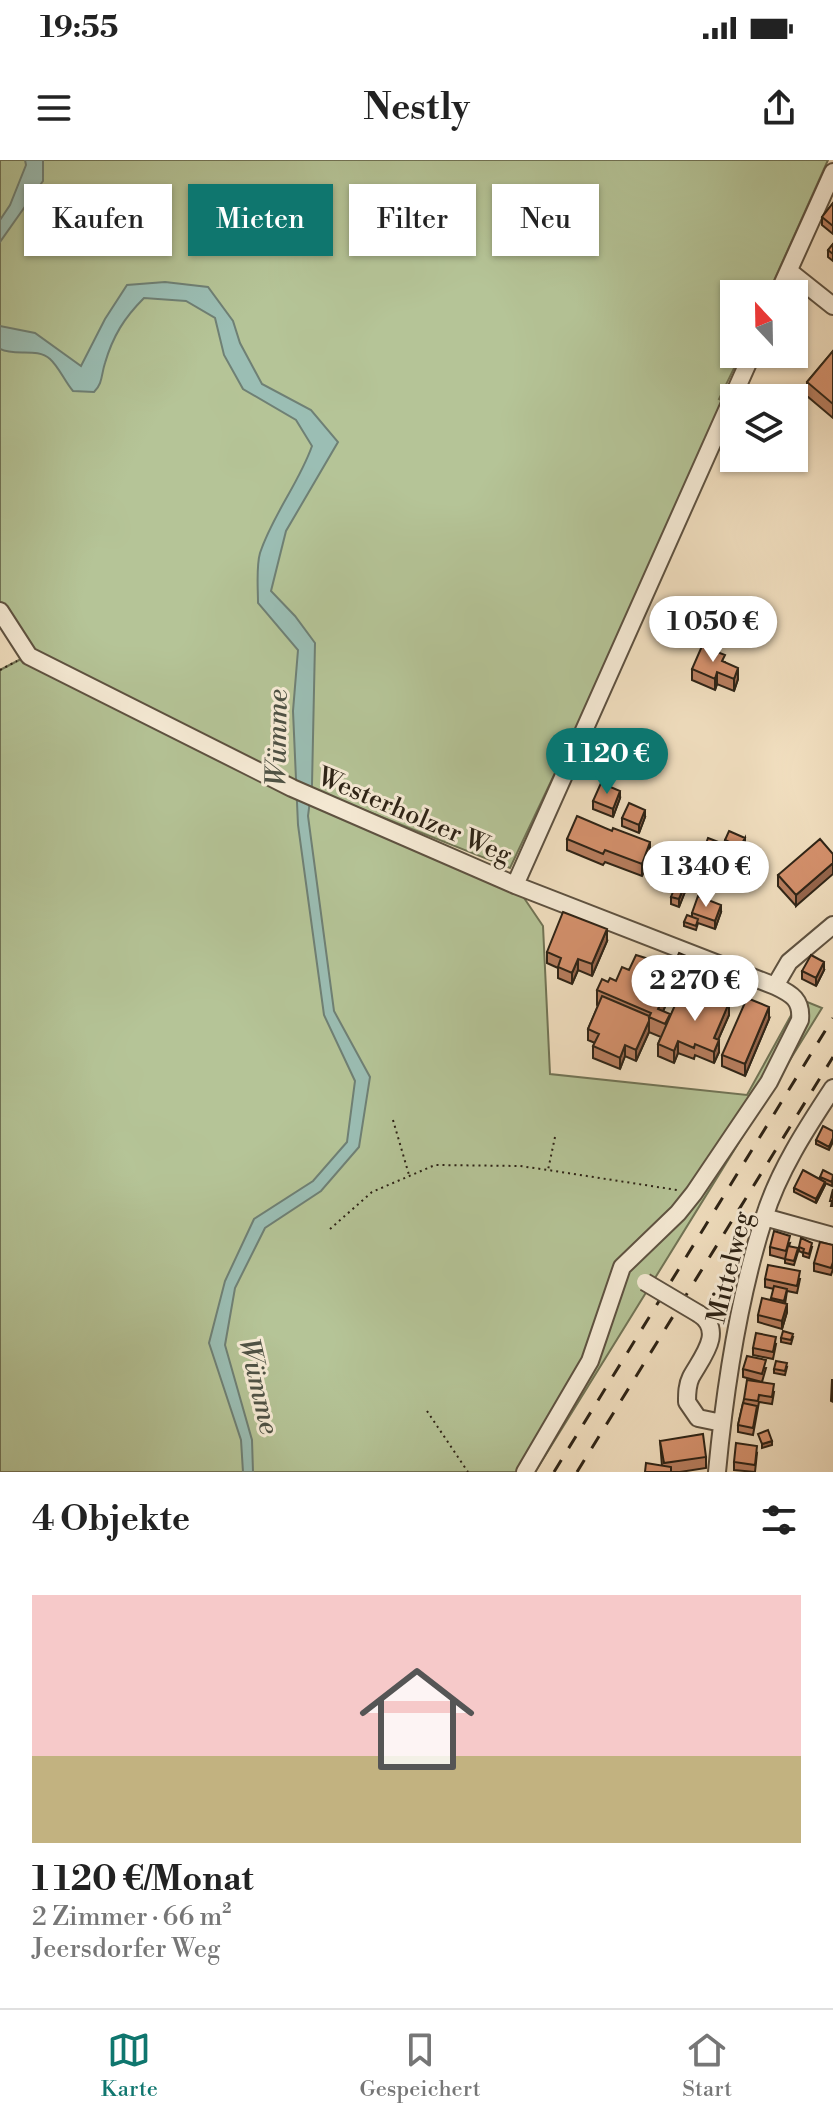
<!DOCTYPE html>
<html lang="de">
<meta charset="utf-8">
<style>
:root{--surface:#fff;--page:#f2f2f2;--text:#222;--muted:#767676;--line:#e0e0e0;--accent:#0f766e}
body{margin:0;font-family:"Libre Bodoni",serif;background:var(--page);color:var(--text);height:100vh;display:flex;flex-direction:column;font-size:30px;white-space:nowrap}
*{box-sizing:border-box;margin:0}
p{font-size:26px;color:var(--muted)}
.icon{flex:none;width:44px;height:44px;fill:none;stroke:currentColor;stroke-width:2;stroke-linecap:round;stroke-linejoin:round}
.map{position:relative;height:1312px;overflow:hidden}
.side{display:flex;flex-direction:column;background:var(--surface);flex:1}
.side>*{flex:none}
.hud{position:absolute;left:24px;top:24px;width:786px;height:72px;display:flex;gap:16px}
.needle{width:52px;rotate:338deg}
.buttons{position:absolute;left:720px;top:120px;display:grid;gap:16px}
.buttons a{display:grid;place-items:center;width:88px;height:88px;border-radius:0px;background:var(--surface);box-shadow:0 2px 6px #0004;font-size:40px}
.price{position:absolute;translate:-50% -68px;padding:0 18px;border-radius:28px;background:#fff;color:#222;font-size:26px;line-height:52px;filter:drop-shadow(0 2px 4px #0008)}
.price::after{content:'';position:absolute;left:50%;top:48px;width:24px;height:18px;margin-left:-12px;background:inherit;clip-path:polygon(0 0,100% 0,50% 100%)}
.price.selected{background:var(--accent);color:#fff}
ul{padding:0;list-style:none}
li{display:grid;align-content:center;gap:16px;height:424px;padding:0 32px}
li+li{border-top:2px solid var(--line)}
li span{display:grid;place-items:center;height:248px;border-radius:0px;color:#555}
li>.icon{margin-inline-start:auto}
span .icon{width:144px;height:144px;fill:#fffc;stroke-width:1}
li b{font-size:34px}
h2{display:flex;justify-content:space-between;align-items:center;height:96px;padding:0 32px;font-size:34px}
.chip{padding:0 28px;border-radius:0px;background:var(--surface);box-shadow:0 2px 6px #0004;font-size:28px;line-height:72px}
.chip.selected{background:var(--accent);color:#fff}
.status{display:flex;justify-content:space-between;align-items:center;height:56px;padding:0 40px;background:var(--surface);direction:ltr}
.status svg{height:22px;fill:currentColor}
header{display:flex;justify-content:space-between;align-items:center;height:104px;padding:0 32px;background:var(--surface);font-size:36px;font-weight:700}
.dock{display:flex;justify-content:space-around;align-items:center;height:112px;border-top:2px solid var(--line);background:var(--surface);font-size:22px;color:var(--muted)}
.dock a{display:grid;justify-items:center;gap:4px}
.dock .selected{color:var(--accent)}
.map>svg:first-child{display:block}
.green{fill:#b5c497;stroke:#717456;stroke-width:2}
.water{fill:#9bbeb4;stroke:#6f8075;stroke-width:2}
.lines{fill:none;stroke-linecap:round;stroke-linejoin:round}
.minor-casing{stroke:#5e5241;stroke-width:20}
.path{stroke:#2d2316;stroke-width:2;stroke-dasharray:2 4;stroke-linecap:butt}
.minor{stroke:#f7ecd7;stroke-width:16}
.rail{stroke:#2d2316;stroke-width:3;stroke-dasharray:14 14;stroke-linecap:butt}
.minor-bridge-casing{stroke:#5e5241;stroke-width:20;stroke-linecap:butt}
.minor-bridge{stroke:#f7ecd7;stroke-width:16}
.wall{fill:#b87e5f;stroke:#2d2316;stroke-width:2;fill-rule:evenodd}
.shaded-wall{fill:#96664d;stroke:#2d2316;stroke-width:2}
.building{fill:#d6926e;stroke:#2d2316;stroke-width:2}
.labels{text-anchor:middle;stroke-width:6;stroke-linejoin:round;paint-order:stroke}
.street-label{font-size:26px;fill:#2d2316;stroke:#f7ecd7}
.water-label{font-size:28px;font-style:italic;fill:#4e5245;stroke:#f7ecd7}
</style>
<div class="status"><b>19:55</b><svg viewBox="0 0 49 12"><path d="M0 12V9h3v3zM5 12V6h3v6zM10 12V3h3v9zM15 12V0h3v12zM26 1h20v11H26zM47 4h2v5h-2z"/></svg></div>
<header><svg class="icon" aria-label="menu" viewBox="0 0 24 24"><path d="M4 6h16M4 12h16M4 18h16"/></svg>Nestly<svg class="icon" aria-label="share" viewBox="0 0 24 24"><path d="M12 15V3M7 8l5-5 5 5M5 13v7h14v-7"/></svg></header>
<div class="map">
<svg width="833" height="1312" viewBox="0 0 833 1312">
<rect width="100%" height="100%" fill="#f3e1c2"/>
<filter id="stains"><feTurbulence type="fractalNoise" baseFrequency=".0025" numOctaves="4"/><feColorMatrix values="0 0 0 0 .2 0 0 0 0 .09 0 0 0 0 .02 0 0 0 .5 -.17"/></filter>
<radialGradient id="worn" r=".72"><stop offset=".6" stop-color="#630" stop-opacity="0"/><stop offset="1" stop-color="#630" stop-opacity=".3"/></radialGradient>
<!-- green -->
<path class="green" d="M 0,0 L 828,0 L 768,134 L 734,134 L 734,194 L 741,194 L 719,239 L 723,241 L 572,577 L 510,708 L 291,621 L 31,493 L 0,444 Z
M 23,498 L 309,644 L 520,732 L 543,766 L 550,914 L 747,935 L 800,839 L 822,848 L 535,1312 L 0,1312 L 0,510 Z"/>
<!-- water -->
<path class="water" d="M 25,0 L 43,0 L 43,21 L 0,82 L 0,60 L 10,45 L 26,5 Z
M 165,122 L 208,127 L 233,161 L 240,183 L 262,224 L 311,250 L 338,282 L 286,371 L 271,431 L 295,456 L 315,483 L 312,625 L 308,656 L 334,851 L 370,917 L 359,987 L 321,1031 L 265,1068 L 235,1128 L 225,1185 L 252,1280 L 253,1312 L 243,1312 L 241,1280 L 209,1183 L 225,1121 L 254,1059 L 313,1021 L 347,982 L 355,921 L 324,855 L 298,665 L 293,551 L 298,490 L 258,443 C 258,427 256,407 260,393 C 273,354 299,323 312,286 L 296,260 L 243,229 L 224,195 L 215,158 L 186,141 L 144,138 C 124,158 113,176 105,203 C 101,215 103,223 94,232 L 73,231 C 65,222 59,207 50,199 C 37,187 15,197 0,189 L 0,166 L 35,173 L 81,206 L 105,159 L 127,125 Z"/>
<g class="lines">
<!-- minor casing -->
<g class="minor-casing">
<path id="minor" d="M 789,111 L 833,146
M 778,134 L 833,12
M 0,451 L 29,496 L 292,628 L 515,725 L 775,826 C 792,834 802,840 800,860 L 769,922 L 694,1033 L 678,1053 L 622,1107 L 590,1201 L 525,1312
M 515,725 L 752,194
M 775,826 L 789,802 L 833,765
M 764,1057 L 833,1076
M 699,1154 C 725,1171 702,1197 691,1217 C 687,1225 687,1233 687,1242 L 698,1258 L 722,1263
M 717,1312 C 725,1227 738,1140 764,1058 C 778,1012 806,969 833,928"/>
</g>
<!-- path -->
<path class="path" d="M 0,510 L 17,501
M 393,960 L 409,1015
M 555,977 L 548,1010 L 677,1030
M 330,1069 L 372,1032 L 435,1005 L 520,1006 L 548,1010
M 427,1251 L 468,1312"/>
<!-- minor -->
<use href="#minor" class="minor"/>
<!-- rail -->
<path class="rail" d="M 554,1312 L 833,858
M 577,1312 L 833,897"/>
<!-- minor-bridge casing -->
<g class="minor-bridge-casing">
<path id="minor-bridge" d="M 645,1122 L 699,1154"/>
</g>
<!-- minor-bridge -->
<use href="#minor-bridge" class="minor-bridge"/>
</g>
<!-- wall -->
<path class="wall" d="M 833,43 L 833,74 L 822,65 L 822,57 Z
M 833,84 L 833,101 L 828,97 L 828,90 Z
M 833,191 L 833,258 L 807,236 L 807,222 Z
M 725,502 L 738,519 L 734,531 L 717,524 L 715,530 L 692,520 L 692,509 Z
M 620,638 L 613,657 L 593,649 L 593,641 Z
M 645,657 L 639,673 L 622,666 L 622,658 Z
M 567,679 L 650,694 L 642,716 L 605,702 L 603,705 L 567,690 Z
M 725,680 L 745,686 L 740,695 L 729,689 L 729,697 L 720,724 L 698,716 L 698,705 L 725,685 Z
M 833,694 L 796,746 L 778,726 L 778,715 Z
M 690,719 L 679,747 L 671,744 L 671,737 Z
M 721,752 L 715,769 L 698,763 L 696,770 L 684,766 L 684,762 L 692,757 L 692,753 Z
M 607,781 L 592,816 L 578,810 L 572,824 L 558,818 L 558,808 L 547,803 L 547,792 Z
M 675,802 L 732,816 L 732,838 L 729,845 L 729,855 L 718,880 L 719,892 L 714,903 L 695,895 L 694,899 L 678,893 L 674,903 L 658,896 L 658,884 L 661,877 L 649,872 L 636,901 L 625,896 L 620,909 L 593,898 L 593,886 L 595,883 L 588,880 L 588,869 L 598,846 L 597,845 L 597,830 L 608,822 L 616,821 L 629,810 ZM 667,842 L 675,846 L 670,858 L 663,851 Z
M 824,810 L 816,826 L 802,819 L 802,811 Z
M 769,859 L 745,916 L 722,906 L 722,895 Z
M 833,971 L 833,982 L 829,990 L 816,984 L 816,980 Z
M 833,1015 L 832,1026 L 825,1023 L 825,1025 L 816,1043 L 794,1032 L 794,1028 L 820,1019 L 820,1017 Z
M 790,1083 L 789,1086 L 798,1092 L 794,1105 L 785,1103 L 785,1099 L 770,1095 L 770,1087 Z
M 833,1085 L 833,1109 L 831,1115 L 814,1111 L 814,1103 Z
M 799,1087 L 812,1087 L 809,1098 L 803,1096 L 803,1093 L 799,1091 Z
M 765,1119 L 800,1119 L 797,1133 L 787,1131 L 785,1144 L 787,1152 L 782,1169 L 758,1162 L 758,1155 L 771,1140 L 774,1129 L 765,1127 Z
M 793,1177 L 791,1184 L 781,1182 L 781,1178 Z
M 776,1184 L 773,1199 L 753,1195 L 753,1188 Z
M 787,1207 L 785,1215 L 774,1213 L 774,1209 Z
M 766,1208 L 762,1222 L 743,1217 L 743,1209 Z
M 774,1232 L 772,1244 L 759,1242 L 753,1275 L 738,1272 L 738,1265 L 744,1239 Z
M 660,1281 L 706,1297 L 706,1308 L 680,1312 L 645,1312 L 662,1306 Z
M 757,1293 L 755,1312 L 734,1310 L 734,1302 Z"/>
<!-- shaded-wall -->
<path class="shaded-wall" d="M 738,508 L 738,519 L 734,531 L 734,519 Z
M 717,512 L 717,524 L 715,530 L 715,519 Z
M 620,631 L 620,638 L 613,657 L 613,649 Z
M 645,650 L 645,657 L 639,673 L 639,665 Z
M 745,678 L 745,686 L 740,695 L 740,687 Z
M 650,682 L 650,694 L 642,716 L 642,704 Z
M 729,686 L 729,697 L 720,724 L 720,712 Z
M 833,703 L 833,714 L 796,746 L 796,735 Z
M 690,712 L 690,719 L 679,747 L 679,739 Z
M 721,745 L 721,752 L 715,769 L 715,761 Z
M 607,769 L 607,781 L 592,816 L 592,804 Z
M 578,799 L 578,810 L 572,824 L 572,813 Z
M 824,802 L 824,810 L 816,826 L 816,818 Z
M 732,816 L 732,838 L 729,845 L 729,855 L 714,889 L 714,878 L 725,852 L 725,831 Z
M 700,821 L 700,842 L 695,854 L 695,832 Z
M 667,827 L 667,842 L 659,861 L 658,849 Z
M 769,847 L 769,859 L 745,916 L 745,904 Z
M 649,861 L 649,872 L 636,901 L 636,890 Z
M 719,880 L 719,892 L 714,903 L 714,892 Z
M 678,881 L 678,893 L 674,903 L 674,891 Z
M 625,885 L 625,896 L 620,909 L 620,898 Z
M 825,1022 L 825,1025 L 816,1043 L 816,1039 Z
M 787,1144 L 787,1152 L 782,1169 L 782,1161 Z
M 772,1281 L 772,1285 L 762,1288 L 762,1284 Z"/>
<!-- building -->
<path class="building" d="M 833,43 L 833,66 L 822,57 Z
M 833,84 L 833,94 L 828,90 Z
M 833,191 L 833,244 L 807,222 Z
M 702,486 L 725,495 L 722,501 L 738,508 L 734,519 L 717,512 L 715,519 L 692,509 Z
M 601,623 L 620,631 L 613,649 L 593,641 Z
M 629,643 L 645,650 L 639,665 L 622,658 Z
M 577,656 L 612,671 L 613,668 L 650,682 L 642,704 L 605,690 L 603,694 L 567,679 Z
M 729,671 L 745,678 L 740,687 L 725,680 Z
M 708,678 L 729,686 L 720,712 L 698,705 Z
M 820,679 L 833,694 L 833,703 L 796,735 L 778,715 Z
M 682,709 L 690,712 L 679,739 L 671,737 Z
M 698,736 L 721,745 L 715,761 L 692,753 Z
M 563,752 L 607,769 L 592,804 L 578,799 L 572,813 L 558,807 L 561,798 L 547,792 Z
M 687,755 L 698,759 L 696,766 L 684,762 Z
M 679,793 L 732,816 L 725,831 L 700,821 L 695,832 L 667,820 Z
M 636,795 L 665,804 L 667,799 L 675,802 L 667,820 L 667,827 L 658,849 L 670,854 L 665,864 L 649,857 L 651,853 L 597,830 L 602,819 L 608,822 L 610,818 L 616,821 L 622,807 L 629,810 Z
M 811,795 L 824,802 L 816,818 L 802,811 Z
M 700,831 L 729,843 L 714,878 L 719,880 L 714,892 L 695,884 L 694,888 L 678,881 L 674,891 L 658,884 L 679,836 L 695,843 Z
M 602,836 L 649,856 L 649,861 L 636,890 L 625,885 L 620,898 L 593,886 L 599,874 L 588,869 Z
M 747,838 L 769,847 L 745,904 L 722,895 Z
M 823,966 L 833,971 L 833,978 L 829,987 L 816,980 Z
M 803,1010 L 825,1022 L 816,1039 L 794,1028 Z
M 823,1010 L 833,1015 L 832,1022 L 820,1017 Z
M 833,1029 L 833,1046 L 831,1046 L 832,1041 L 830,1041 Z
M 774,1071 L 790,1076 L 786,1091 L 770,1087 Z
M 801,1078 L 812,1083 L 809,1094 L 803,1092 L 804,1089 L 799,1087 Z
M 820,1082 L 833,1085 L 833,1102 L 831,1108 L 814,1103 Z
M 788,1086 L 798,1088 L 794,1101 L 785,1099 Z
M 768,1105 L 800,1111 L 797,1126 L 765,1119 Z
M 774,1126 L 787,1129 L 784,1141 L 771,1138 Z
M 762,1138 L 787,1144 L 782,1161 L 758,1155 Z
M 783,1171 L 793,1174 L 791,1180 L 781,1178 Z
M 756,1173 L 776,1177 L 773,1192 L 753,1188 Z
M 747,1196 L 766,1200 L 762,1214 L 743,1209 Z
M 776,1201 L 787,1203 L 785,1211 L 774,1209 Z
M 747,1220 L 774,1224 L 772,1237 L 759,1235 L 758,1241 L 744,1239 Z
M 832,1220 L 833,1220 L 833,1242 L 831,1241 Z
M 743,1243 L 757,1246 L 753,1268 L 738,1265 Z
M 768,1270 L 772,1281 L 762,1284 L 758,1274 Z
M 703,1274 L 706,1297 L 664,1303 L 660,1281 Z
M 736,1283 L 757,1286 L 755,1305 L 734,1302 Z
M 646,1303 L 671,1307 L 671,1312 L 645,1312 Z"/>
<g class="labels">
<!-- street labels -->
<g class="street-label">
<text transform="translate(415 655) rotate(23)" y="9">Westerholzer Weg</text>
<text transform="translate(729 1107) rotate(-76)" y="9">Mittelweg</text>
</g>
<!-- water labels -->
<g class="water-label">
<text transform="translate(276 578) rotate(-89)" y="10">Wümme</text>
<text transform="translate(260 1226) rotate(77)" y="10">Wümme</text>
</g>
</g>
<rect width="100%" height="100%" filter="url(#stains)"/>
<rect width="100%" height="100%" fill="url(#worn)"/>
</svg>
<div class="buttons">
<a><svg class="needle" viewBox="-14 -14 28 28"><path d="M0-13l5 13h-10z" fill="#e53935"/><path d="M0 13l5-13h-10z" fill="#767676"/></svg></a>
<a><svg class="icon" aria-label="layers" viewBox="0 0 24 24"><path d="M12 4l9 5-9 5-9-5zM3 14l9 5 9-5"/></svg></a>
</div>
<b class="price" style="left:713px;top:504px">1 050 €</b>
<b class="price selected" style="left:607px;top:636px">1 120 €</b>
<b class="price" style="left:706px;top:749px">1 340 €</b>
<b class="price" style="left:695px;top:863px">2 270 €</b>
<div class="hud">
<a class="chip">Kaufen</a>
<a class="chip selected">Mieten</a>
<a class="chip">Filter</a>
<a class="chip">Neu</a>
</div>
</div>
<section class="side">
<h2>4 Objekte<svg class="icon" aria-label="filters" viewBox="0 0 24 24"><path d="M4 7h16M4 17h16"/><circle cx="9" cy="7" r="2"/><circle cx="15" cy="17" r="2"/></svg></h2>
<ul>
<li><span style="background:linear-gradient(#f6c9c9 65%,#c2b280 0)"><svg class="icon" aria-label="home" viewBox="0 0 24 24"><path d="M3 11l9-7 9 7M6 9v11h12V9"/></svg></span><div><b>1 120 €/Monat</b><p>2 Zimmer · 66 m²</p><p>Jeersdorfer Weg</p></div></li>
</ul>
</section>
<nav class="dock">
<a class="selected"><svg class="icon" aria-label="map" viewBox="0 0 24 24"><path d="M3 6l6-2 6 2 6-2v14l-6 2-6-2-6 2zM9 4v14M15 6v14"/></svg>Karte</a>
<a><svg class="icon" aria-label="saved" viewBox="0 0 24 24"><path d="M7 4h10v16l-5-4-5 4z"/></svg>Gespeichert</a>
<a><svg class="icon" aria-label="home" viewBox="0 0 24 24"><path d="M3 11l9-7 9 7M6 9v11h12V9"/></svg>Start</a>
</nav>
